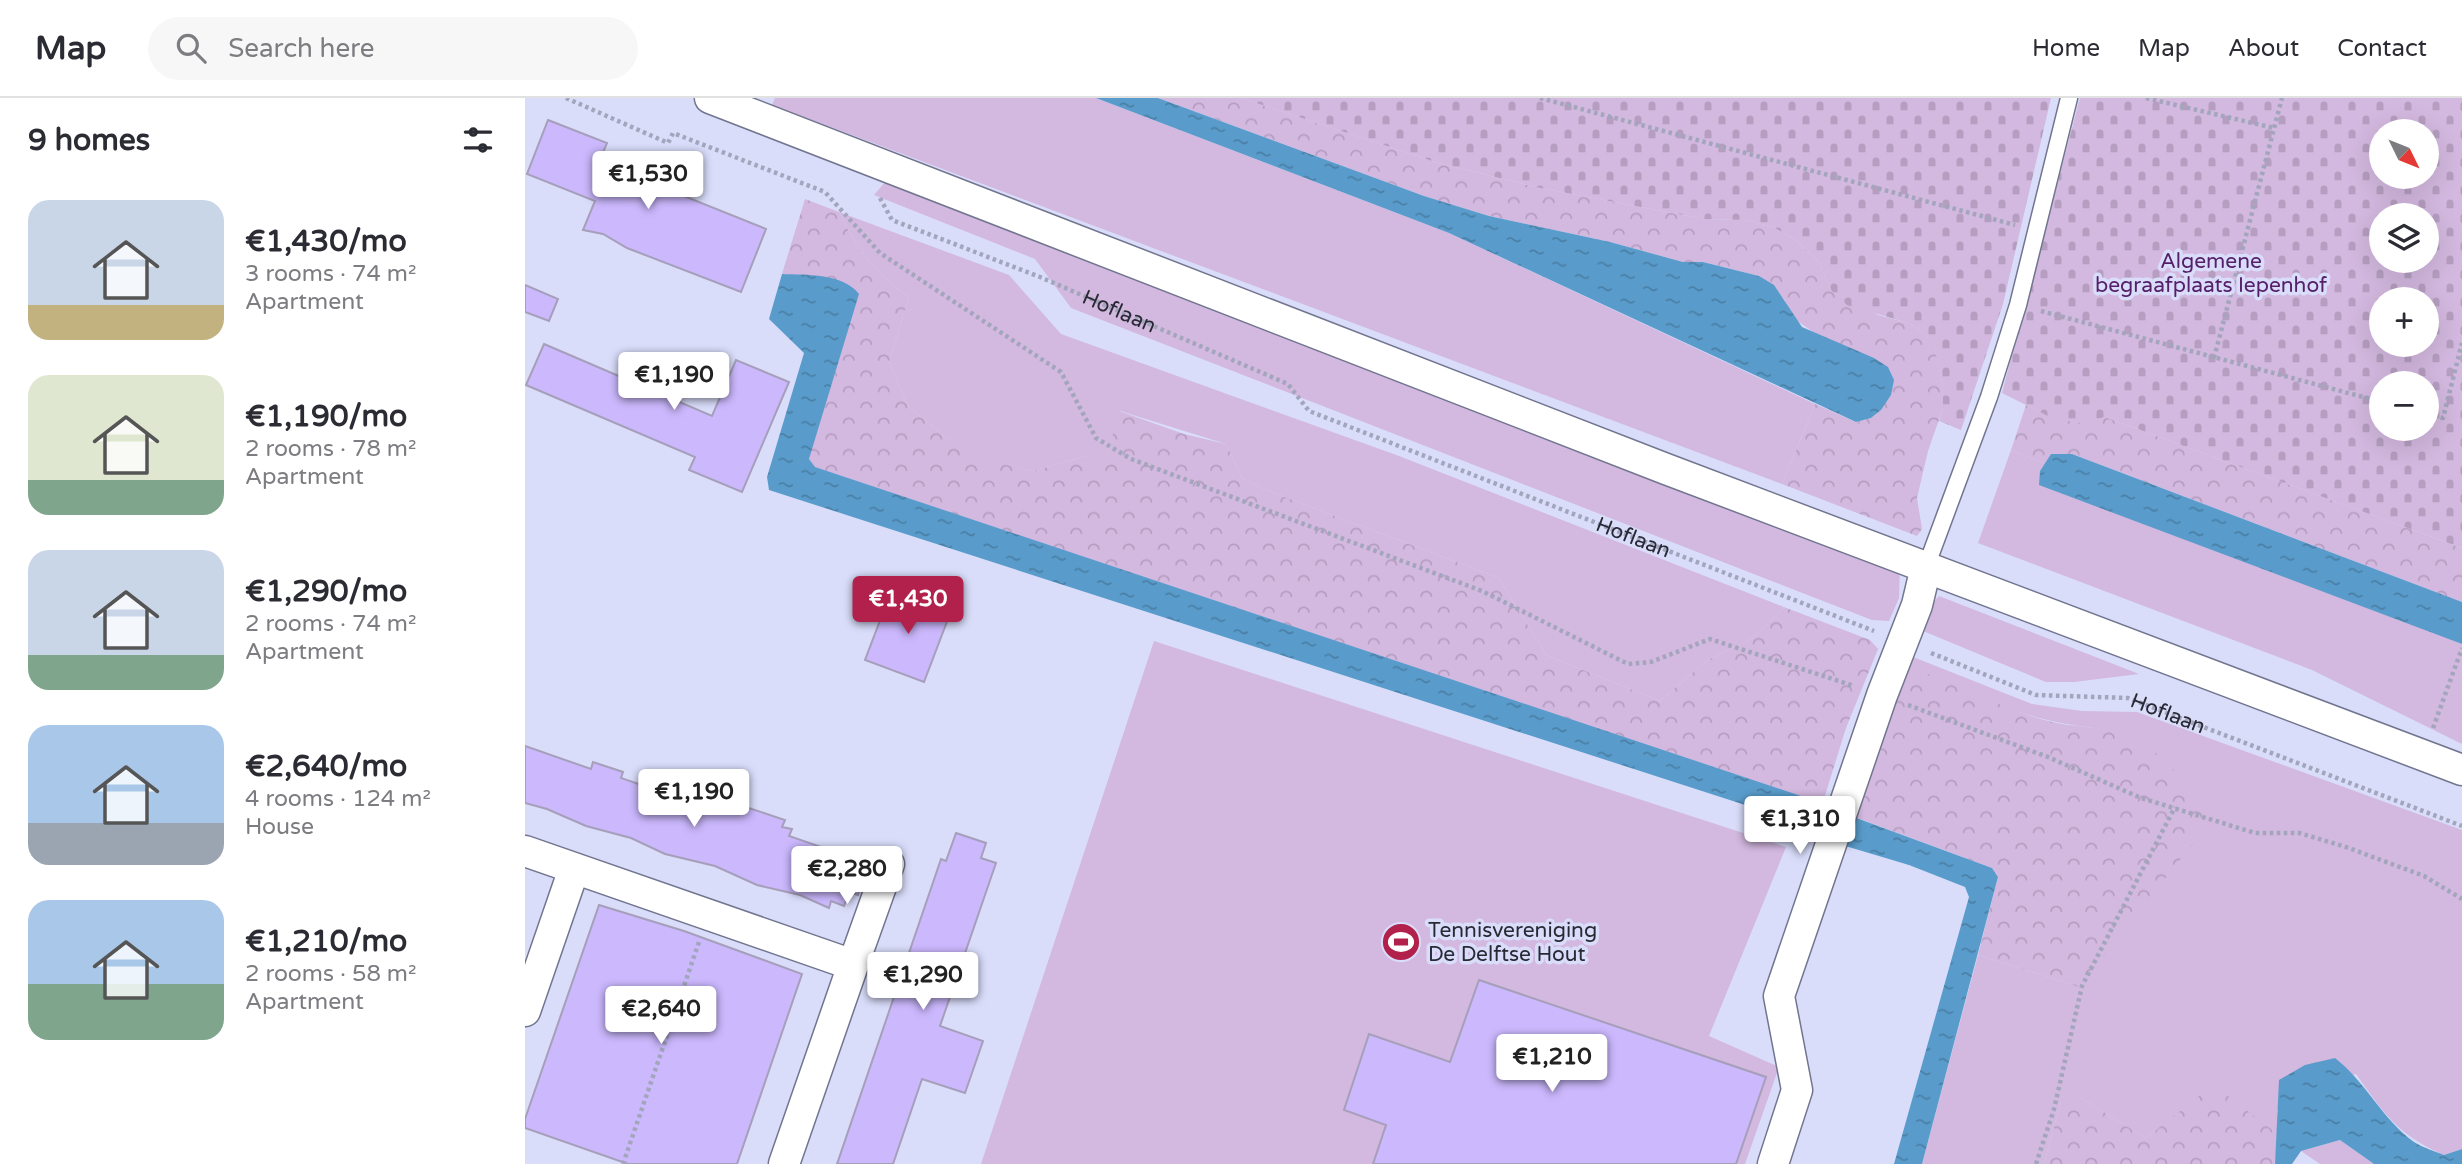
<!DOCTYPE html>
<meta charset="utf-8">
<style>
:root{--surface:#fff;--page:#f7f7f7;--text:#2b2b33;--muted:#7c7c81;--line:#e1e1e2;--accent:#b2214b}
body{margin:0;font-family:"Varela Round",sans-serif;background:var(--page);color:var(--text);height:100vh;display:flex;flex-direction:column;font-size:26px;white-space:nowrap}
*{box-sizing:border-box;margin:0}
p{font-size:23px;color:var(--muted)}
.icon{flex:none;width:38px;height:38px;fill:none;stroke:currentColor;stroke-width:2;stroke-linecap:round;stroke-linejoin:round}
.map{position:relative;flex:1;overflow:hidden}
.panel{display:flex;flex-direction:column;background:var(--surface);width:525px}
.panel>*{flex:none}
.needle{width:46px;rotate:133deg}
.controls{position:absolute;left:1844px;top:21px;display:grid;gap:14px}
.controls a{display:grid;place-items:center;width:70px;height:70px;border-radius:50%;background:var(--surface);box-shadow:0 7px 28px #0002;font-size:35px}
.price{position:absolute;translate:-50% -60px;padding:0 16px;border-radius:7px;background:#fff;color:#222;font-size:23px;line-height:46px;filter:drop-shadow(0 2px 4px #0008)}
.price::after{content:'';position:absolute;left:50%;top:42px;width:21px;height:16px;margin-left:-10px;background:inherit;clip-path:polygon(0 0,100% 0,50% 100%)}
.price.selected{background:var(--accent);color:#fff}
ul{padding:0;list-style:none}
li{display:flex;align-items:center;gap:21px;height:175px;padding:0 28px}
li span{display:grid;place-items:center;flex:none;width:196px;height:140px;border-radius:21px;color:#555}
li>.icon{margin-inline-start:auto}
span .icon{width:84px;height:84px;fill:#fffc;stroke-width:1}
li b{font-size:30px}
h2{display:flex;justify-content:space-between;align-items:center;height:84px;padding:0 28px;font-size:30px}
header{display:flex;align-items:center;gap:42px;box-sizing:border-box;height:98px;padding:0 35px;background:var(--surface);border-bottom:2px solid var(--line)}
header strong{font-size:33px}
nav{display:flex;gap:38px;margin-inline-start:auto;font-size:24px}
.search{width:490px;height:63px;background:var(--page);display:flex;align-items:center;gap:18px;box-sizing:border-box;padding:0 24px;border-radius:38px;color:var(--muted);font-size:26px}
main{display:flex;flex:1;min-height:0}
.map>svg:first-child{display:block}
.green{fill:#d3b8df}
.forest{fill:url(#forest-crowns)}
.cemetery{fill:url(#cemetery-stones);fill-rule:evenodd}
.water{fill:url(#water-ripples)}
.building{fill:#cbb8fd;stroke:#a69fba;stroke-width:2}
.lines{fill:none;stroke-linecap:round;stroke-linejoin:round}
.lane-casing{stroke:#71758e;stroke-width:19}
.street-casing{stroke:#71758e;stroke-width:33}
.path{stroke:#a2a5bc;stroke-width:4.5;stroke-dasharray:3.5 3.5;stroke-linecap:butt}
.lane{stroke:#fff;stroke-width:16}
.street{stroke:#fff;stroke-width:30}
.labels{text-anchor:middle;stroke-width:7;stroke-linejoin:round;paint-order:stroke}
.park-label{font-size:21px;fill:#552069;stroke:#d9ddfa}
.street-label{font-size:21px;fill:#282934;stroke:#d9ddfa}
.poi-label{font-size:21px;fill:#282934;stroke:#d9ddfa;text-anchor:start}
</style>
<header>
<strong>Map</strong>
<div class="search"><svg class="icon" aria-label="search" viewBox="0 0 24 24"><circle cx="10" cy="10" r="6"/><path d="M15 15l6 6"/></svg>Search here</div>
<nav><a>Home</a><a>Map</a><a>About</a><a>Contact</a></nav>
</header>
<main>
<section class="panel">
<h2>9 homes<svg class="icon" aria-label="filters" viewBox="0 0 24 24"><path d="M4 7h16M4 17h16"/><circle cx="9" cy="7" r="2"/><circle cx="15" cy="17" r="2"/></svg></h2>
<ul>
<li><span style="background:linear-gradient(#c9d6e8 75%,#c2b280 0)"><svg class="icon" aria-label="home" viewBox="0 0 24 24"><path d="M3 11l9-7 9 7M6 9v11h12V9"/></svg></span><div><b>€1,430/mo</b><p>3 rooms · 74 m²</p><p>Apartment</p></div></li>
<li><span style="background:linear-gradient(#dfe7d0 75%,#7fa58c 0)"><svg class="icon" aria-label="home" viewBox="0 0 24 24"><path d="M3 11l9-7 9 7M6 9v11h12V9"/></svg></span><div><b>€1,190/mo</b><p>2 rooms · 78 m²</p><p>Apartment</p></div></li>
<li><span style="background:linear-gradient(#c9d6e8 75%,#7fa58c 0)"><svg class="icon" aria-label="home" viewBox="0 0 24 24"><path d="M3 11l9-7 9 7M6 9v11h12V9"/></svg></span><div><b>€1,290/mo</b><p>2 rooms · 74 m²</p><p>Apartment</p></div></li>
<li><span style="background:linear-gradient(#a9c7e8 70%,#9aa5b1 0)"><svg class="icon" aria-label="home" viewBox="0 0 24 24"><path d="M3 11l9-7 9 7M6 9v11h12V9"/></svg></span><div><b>€2,640/mo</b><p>4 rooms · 124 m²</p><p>House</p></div></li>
<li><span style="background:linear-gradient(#a9c7e8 60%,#7fa58c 0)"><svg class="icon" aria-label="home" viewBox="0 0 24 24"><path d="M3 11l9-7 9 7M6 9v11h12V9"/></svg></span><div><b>€1,210/mo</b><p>2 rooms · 58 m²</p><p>Apartment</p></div></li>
</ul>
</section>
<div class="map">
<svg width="1937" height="1066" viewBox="0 0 1937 1066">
<defs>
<pattern id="forest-crowns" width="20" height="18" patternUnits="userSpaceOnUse" patternTransform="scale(1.75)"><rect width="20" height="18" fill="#d3b8df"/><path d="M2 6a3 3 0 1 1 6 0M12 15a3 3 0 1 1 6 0" fill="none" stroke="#b59ec0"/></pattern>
<pattern id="cemetery-stones" width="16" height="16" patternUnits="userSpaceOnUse" patternTransform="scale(1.75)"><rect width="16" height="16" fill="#d3b8df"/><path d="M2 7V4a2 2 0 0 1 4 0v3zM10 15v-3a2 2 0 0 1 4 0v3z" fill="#b59ec0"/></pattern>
<pattern id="water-ripples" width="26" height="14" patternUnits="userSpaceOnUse" patternTransform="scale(1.75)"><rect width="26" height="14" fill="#599ccb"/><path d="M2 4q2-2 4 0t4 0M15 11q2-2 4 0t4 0" fill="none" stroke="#4a7fa6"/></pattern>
</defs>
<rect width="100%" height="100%" fill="#d9ddfa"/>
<!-- green -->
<path class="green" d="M 250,0 L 571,0 L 924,135 L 1290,306 L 1257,386 L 247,7 Z
M 361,83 L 1375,467 L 1374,500 L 1364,523 L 1347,522 L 546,210 L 510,161 L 349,97 Z
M 314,114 L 484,177 L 536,236 L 874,358 L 1259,509 L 1228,540 L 1181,563 L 1135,603 L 1021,557 L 974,480 L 736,390 L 717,380 L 701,346 L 595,313 L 582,358 L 561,358 L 508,373 L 446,360 L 419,338 L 383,308 L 364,264 L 384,199 C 351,177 330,149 314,114 Z
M 1486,352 L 1520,366 L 1515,373 L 1937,546 L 1937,646 L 1787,572 L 1453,445 Z
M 1414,498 L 1614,576 L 1549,584 L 1521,584 L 1398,533 L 1404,509 Z
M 629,543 L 1261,749 L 1184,938 L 1254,969 L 1220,1066 L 456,1066 Z
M 1383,557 L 1507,606 L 1557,613 L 1612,614 L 1937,732 L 1937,1051 L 1919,1057 C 1873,1037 1859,1016 1831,976 L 1752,1012 L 1754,1037 L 1729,1019 L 1632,1031 L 1621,1040 L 1551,997 L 1536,1004 L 1519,1066 L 1397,1066 L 1453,857 L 1554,889 L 1569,630 C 1532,626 1498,617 1464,603 C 1430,590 1403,573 1367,566 Z
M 1815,1042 L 1849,1066 L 1795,1066 L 1776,1053 Z"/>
<!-- forest -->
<path class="forest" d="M 633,0 L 716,0 L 913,65 L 1015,90 L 1179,121 L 1221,122 L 1248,129 L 1271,142 L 1294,164 L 1306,192 L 1353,217 L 1383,225 L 1400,236 L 1410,250 L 1418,289 L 1418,310 L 1403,353 L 1392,400 L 1397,431 L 1392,438 L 1257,386 L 1290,306 L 1331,324 L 1346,320 L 1356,312 L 1291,236 L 1268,220 L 1259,201 L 1234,178 L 1178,164 L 1158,164 L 1085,144 L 964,118 L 899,98 Z
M 280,101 L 314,114 C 330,149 351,177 384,199 L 364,264 L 383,308 L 419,338 L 446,359 L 508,373 L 561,358 L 582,358 L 594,313 L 659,336 L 701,346 L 717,380 L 736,390 L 974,480 L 1021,557 L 1135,603 L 1181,563 L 1228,540 L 1259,509 L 1345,542 L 1353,551 L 1321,630 L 1293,720 L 1271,711 L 1275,698 L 289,369 L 284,361 L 315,183 L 257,176 Z
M 1501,307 C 1536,325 1543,324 1580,319 L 1937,450 L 1937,504 L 1547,356 L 1526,356 L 1520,366 L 1486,352 Z
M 1367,566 C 1425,577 1474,613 1532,625 C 1560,631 1595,628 1619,646 C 1643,663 1669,691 1683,717 L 1677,734 L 1554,889 L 1453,857 L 1473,779 L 1467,770 L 1327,718 Z
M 1683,991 L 1695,992 L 1754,1037 L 1750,1066 L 1519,1066 L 1536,1004 L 1542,997 L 1551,997 L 1621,1040 Z"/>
<!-- cemetery -->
<path class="cemetery" d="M 716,0 L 1526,0 L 1478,206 L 1436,332 L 1414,323 L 1418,310 L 1418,289 L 1410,251 L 1400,236 L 1383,225 L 1322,207 L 1306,192 L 1294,164 L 1271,142 L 1248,129 L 1221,122 L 1179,121 L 1015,90 L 913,65 Z
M 1555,0 L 1937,0 L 1937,450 L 1580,319 L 1553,325 L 1527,320 L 1477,295 ZM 1857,33 L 1902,33 L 1902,79 L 1857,79 ZM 1857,117 L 1902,117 L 1902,163 L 1857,163 ZM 1857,201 L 1902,201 L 1902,247 L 1857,247 ZM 1857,285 L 1902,285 L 1902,331 L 1857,331 Z"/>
<!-- water -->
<path class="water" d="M 571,0 L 633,0 L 899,98 L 964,118 L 1085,144 L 1158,164 L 1178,164 L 1234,178 L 1249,187 L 1277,229 L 1349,260 L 1363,269 L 1369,282 L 1366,297 L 1356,312 L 1346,320 L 1331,324 L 924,135 Z
M 257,176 C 281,177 318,175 334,196 L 284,361 L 290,369 L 1276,698 L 1267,722 L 244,392 L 242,379 L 279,255 L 244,221 Z
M 1526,356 L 1547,356 L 1937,504 L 1937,546 L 1514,387 L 1515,373 Z
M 1326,718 L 1467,770 L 1473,779 L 1397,1066 L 1369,1066 L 1444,799 L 1440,789 L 1384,767 L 1317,747 Z
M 1810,960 C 1841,984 1857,1021 1889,1044 C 1898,1050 1910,1053 1919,1057 L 1937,1051 L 1937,1066 L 1849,1066 L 1815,1042 L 1776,1053 L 1767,1066 L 1750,1066 L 1754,982 L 1780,967 Z"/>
<!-- building -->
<path class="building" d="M 23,22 L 82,45 L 74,64 L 241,131 L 216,194 L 102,150 L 78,136 L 58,132 L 70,103 L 2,76 Z
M 0,187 L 33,201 L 24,223 L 0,214 Z
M 19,246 L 187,318 L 211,262 L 264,284 L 217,394 L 164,372 L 170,359 L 1,287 Z
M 367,491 L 426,513 L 399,584 L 340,562 Z
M 0,648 L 66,671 L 68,664 L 98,674 L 96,680 L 151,699 L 153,693 L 210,710 L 212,706 L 260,722 L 257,729 L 267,731 L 264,738 L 319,757 L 321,750 L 345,761 L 333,797 L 324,794 L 319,808 L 306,803 L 304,810 L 275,797 L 232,787 L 190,768 L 140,756 L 106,740 L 61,728 L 22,711 L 0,705 Z
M 431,735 L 461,745 L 456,760 L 471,765 L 415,928 L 458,943 L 440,995 L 397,981 L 368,1066 L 312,1066 L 416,761 L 421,763 Z
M 74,807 L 159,833 L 277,876 L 212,1066 L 103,1066 L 0,1030 L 0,1021 Z
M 954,882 L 1241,979 L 1211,1066 L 848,1066 L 861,1027 L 819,1012 L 844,936 L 925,964 Z"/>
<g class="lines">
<!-- lane casing -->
<g class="lane-casing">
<path id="lane" d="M 1401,469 L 1464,299 L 1493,207 L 1544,0"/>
</g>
<!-- street casing -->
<g class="street-casing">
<path id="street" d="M 185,0 L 1141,371 L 1937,672
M 0,753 L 328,867 L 259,1066
M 328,867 L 364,766
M 0,913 L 49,771
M 1248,1066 L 1272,992 L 1254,898 L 1357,597 L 1392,507 L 1401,469"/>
</g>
<!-- path -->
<g class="path">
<path d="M 41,0 L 143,45 L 148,35 L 300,94 L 355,155 L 536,274 L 571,340 L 606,361 L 957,493 L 1103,566 L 1126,564 L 1185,541 L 1329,588"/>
<path d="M 1015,0 L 1490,127"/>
<path d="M 1621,0 L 1749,30"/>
<path id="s1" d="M 355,100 L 367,122 L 515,179 L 763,286 L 784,313 L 1349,533"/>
<path d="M 1516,213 L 1857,304"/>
<path d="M 1689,260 L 1757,0"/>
<path d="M 1902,316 L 1918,320 L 1937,245"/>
<path id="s2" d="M 1406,555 L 1511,597 L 1603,600 L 1937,728"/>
<path d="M 1383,607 L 1523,659 L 1616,700 L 1730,735 L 1774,735 L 1821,749 L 1899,778 L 1937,801"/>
<path d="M 1908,630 L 1937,550"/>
<path d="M 98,1066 L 174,844"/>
<path d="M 1511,1066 L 1529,1011 L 1557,888 L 1650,709"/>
</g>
<!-- lane -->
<use href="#lane" class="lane"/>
<!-- street -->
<use href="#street" class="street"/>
</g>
<!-- icons -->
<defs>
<g id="stadium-disc" transform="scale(2.0125)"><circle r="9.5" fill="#b2214b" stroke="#d9ddfa"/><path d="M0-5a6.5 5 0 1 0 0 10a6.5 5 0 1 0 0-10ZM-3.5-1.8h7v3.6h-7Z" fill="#fff"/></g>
</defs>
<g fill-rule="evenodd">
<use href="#stadium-disc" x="876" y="844"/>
</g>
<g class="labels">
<!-- park labels -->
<g class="park-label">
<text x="1686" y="170">Algemene<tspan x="1686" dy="24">begraafplaats Iepenhof</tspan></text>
</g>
<!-- street labels -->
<g class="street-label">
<text dy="7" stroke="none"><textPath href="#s1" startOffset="270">Hoflaan</textPath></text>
<text dy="7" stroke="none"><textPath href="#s1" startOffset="836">Hoflaan</textPath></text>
<text dy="7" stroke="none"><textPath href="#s2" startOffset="248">Hoflaan</textPath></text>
</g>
<!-- poi labels -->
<g class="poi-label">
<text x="903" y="839">Tennisvereniging<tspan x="903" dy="24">De Delftse Hout</tspan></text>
</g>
</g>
</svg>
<div class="controls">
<a><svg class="needle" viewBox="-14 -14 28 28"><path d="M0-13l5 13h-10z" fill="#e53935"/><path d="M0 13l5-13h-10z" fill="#7c7c81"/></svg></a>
<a><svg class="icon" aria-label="layers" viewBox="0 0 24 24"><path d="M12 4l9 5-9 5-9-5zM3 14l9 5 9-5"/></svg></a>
<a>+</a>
<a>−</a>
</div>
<b class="price" style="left:123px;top:113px">€1,530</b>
<b class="price" style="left:149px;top:314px">€1,190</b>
<b class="price selected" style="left:383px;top:538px">€1,430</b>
<b class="price" style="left:169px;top:731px">€1,190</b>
<b class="price" style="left:1275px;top:758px">€1,310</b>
<b class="price" style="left:322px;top:808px">€2,280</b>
<b class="price" style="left:398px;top:914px">€1,290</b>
<b class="price" style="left:136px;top:948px">€2,640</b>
<b class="price" style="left:1027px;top:996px">€1,210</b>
</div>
</main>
